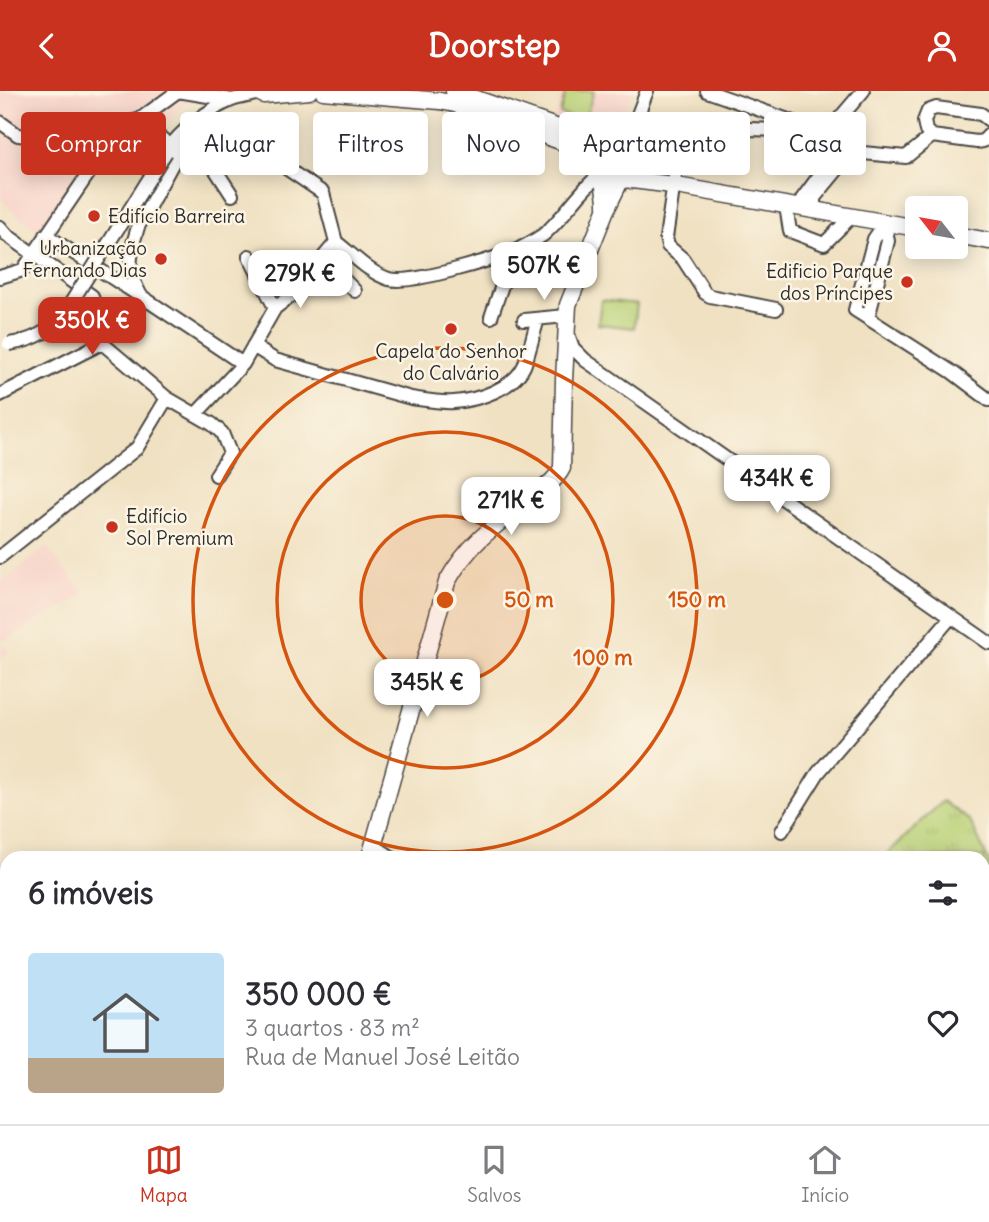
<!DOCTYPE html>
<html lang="pt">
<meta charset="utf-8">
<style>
:root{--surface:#fff;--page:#f2f2f3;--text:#2b2b33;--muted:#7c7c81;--line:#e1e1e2;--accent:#c8321e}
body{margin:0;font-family:Delius,sans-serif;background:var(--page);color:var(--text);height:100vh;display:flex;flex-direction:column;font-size:26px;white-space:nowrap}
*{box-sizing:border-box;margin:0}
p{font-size:23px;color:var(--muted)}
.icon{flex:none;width:38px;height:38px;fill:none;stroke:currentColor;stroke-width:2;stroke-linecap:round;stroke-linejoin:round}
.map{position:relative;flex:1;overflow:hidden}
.details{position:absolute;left:0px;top:760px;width:990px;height:275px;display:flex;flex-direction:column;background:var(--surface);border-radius:21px 21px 0 0;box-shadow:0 4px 18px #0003}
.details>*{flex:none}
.banner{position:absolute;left:21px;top:21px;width:948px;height:63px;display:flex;gap:14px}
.needle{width:46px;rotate:301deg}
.buttons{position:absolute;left:905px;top:105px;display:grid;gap:14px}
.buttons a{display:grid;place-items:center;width:63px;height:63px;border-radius:7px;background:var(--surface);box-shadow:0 4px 18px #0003;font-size:35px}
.price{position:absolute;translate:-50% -60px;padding:0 16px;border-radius:14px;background:#fff;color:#222;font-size:23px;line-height:46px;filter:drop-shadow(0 2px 4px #0008)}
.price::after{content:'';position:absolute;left:50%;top:42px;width:21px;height:16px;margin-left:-10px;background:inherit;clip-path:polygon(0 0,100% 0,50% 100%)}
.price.active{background:var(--accent);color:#fff}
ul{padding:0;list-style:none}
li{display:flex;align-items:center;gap:21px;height:175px;padding:0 28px}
li span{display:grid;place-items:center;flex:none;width:196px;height:140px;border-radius:7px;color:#555}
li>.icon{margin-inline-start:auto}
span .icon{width:84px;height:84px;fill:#fffc;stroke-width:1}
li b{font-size:30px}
h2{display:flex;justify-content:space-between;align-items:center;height:84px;padding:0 28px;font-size:30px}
.chip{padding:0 24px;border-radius:7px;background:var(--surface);box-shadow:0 4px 18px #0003;font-size:24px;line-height:63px}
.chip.active{background:var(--accent);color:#fff}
header{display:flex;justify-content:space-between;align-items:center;height:91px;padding:0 28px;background:var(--accent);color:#fff;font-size:32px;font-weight:800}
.dock{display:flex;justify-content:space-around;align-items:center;height:98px;border-top:2px solid var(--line);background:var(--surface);font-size:19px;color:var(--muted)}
.dock a{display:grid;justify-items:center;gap:4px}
.dock .active{color:var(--accent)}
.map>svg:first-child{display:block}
.built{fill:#f7d1c6}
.grass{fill:url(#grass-tufts);stroke:#727e50;stroke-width:2}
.garden{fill:#b9d176;stroke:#727e50;stroke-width:2}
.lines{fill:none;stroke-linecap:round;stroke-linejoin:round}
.minor-casing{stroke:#494642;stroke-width:16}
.major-casing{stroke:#494642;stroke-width:19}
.minor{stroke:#fff;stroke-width:12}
.major{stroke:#fff;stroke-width:16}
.minor-bridge-casing{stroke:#494642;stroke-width:16;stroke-linecap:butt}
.minor-bridge{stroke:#fff;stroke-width:12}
.ring{fill:none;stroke:#d5540f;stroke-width:3.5}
.poi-dot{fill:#c8321e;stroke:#fcf5e5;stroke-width:2.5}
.labels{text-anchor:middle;stroke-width:5;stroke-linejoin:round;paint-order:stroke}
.poi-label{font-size:19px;fill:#2b2b2b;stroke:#fcf5e5;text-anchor:start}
.centre{fill:#d5540f;stroke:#fcf5e5;stroke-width:3.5}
.ring-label{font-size:21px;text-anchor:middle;font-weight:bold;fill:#d5540f;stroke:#fcf5e5;stroke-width:5;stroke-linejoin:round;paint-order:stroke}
</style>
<header><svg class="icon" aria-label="back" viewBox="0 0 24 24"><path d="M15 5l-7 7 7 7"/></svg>Doorstep<svg class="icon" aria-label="person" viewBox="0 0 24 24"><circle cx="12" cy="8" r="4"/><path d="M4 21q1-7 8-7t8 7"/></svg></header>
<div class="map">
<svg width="989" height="1033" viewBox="0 0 989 1033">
<defs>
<pattern id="grass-tufts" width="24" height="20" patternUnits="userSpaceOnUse" patternTransform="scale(1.75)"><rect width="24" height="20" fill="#b9d176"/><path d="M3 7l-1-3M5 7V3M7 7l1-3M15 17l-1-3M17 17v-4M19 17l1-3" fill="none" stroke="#9fb466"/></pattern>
</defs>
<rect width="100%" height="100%" fill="#fcf5e5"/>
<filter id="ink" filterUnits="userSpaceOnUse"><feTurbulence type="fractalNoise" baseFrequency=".0143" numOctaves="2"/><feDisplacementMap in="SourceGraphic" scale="14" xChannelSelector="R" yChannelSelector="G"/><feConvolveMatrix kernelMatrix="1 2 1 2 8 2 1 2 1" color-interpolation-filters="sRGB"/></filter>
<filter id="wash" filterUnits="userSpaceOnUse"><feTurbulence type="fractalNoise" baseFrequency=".00686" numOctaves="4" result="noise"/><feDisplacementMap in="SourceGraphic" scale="28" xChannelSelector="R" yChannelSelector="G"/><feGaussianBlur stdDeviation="1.57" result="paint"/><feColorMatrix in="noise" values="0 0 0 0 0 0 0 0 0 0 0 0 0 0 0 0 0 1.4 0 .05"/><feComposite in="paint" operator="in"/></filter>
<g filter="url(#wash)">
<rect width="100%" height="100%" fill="#f0e1c2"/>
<!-- built -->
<path class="built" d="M 0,0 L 206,0 L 186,12 L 173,27 L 110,57 L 86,73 L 44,140 L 39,140 L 24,129 L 10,118 L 0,107 Z
M 562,0 L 633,0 L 620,34 L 610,42 L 605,43 L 590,40 L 555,27 Z
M 47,456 L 85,503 L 0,552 L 10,561 L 0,569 L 0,492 Z
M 644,1027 L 823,1027 L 825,1033 L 648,1033 Z"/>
<!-- grass -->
<path class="grass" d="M 943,710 L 970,730 L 989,771 L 989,1033 L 825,1033 L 823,1027 L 984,1027 L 984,766 L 884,766 Z"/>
<!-- garden -->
<path class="garden" d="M 566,0 L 594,0 L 584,32 L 560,22 Z
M 601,209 L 637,213 L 634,237 L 598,233 Z"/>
</g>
<g filter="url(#ink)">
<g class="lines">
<!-- minor casing -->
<g class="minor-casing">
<path id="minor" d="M 707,0 L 808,36
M 989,29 L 981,23 L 936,17 L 928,20 L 924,30 L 926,40 L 932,45 L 977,51 L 983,50 L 989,44
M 0,31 L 18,44 L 48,47 L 79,48 L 140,28 L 178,0 L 232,9
M 190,40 L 232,104
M 819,40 L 825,57 L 852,61 L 906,66 L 932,45
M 195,46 L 176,66 L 138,136 L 132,156 L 130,177 L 134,191 L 141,205 L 243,273
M 166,61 C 181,39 207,19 232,9 C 241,6 250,5 259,2
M 629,68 L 634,34 L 647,0
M 286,77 L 323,102 L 336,151
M 786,115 L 790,140 L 824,153 L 851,126
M 800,117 L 802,108 L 839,58
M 814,119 L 814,107 L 852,61
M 885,132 L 874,148 L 855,219 L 952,281 L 989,309
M 0,136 L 7,144 L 92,205 L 102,252 L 167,307 L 212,333 L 222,342 L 230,362 L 216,384
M 46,144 L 140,205
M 336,151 C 352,163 369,182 389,188 C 411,194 491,169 514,160 C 524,156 534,150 543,144 C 559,131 569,115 583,100 C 589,93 596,87 602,81
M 249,165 L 275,217
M 323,167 L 355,200
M 0,186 L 23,179 L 93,76 L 152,44 L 159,46 L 171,54
M 776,218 L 710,205 L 705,202 L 683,168 L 668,155 L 666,147 L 678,63 L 682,56 L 688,51 L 717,41 L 748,38 L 819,40 L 833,35 L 863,0
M 491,226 L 514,160
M 868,227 L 888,150 L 885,132
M 524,229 L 566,225
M 568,243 L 573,257 L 585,269 L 989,552
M 253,255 L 275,269 L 411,307 C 425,309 440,312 454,311 C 478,309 513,298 524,275 C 530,260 533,243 538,228
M 0,304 L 102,252
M 196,323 L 243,273 L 275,217 L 291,205 L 336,151
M 0,466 L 137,357 L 167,307
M 782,740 L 818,682 L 951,526
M 373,754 L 391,766
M 457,1027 L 461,1033
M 483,1033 L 487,1027"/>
</g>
<!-- major casing -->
<g class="major-casing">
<path id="major" d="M 256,0 L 264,4 L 309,0
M 323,0 L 440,10 L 455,13 L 577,56 L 587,60 L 601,72
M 454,0 L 581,45 L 597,53 L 610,62
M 603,83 C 621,104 643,74 623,62 C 618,59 612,60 608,63 C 595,71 607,101 606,115
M 624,88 L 665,93 L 917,137
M 956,144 L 989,150
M 370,766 L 447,491 C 467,454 494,435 527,410 C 539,401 555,391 562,377 L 564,289 L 568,214 L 605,121 L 620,90
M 349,1027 L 350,1033"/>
</g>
<!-- minor -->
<use href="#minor" class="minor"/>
<!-- major -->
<use href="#major" class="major"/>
<!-- minor-bridge casing -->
<g class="minor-bridge-casing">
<path id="minor-bridge" d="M 9,253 C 31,250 48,242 62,226 L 166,61"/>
</g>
<!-- minor-bridge -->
<use href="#minor-bridge" class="minor-bridge"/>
</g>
</g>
<!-- distance rings -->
<circle cx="445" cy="509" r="84" fill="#d5540f" fill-opacity=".12"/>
<g class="ring">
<circle cx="445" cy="509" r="84"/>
<circle cx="445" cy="509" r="168"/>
<circle cx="445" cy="509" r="252"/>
</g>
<!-- markers -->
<g class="poi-dot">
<circle cx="94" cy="125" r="7"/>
<circle cx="161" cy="168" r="7"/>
<circle cx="907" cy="191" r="7"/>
<circle cx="451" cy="238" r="7"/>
<circle cx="112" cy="436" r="7"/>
</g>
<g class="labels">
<!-- poi labels -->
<g class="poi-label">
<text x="108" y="132">Edifício Barreira</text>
<text x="147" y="164" text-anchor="end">Urbanização<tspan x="147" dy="22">Fernando Dias</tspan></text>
<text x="893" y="187" text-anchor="end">Edificio Parque<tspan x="893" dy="22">dos Príncipes</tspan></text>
<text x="451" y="267" text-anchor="middle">Capela do Senhor<tspan x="451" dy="22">do Calvário</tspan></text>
<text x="126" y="432">Edifício<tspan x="126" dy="22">Sol Premium</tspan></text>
</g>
</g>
<circle cx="445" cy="509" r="10" class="centre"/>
<g class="ring-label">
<text x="529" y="516">50 m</text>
<text x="697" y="516">150 m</text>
<text x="603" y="574">100 m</text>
</g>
</svg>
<div class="buttons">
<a><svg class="needle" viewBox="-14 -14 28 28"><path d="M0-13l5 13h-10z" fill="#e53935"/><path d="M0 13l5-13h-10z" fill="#7c7c81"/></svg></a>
</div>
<b class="price" style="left:544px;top:211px">507K €</b>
<b class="price" style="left:300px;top:219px">279K €</b>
<b class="price active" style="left:92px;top:266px">350K €</b>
<b class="price" style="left:777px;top:424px">434K €</b>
<b class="price" style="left:511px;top:446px">271K €</b>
<b class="price" style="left:427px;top:628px">345K €</b>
<div class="banner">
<a class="chip active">Comprar</a>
<a class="chip">Alugar</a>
<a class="chip">Filtros</a>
<a class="chip">Novo</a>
<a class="chip">Apartamento</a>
<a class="chip">Casa</a>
</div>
<section class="details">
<h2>6 imóveis<svg class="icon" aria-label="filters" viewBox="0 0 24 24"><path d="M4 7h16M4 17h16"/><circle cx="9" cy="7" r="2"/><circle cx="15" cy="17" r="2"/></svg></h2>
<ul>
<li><span style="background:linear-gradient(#bfe0f5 75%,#b9a48a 0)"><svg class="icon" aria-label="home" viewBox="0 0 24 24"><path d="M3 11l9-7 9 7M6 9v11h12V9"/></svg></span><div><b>350 000 €</b><p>3 quartos · 83 m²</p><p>Rua de Manuel José Leitão</p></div><svg class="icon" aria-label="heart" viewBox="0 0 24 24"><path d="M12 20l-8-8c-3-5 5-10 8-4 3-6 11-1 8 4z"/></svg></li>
</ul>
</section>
</div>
<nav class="dock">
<a class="active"><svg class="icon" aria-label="map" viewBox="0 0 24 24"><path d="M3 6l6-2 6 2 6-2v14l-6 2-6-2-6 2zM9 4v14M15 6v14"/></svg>Mapa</a>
<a><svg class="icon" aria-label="saved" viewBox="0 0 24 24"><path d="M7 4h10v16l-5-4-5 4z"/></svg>Salvos</a>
<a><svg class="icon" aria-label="home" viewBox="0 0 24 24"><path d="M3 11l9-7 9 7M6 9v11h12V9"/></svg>Início</a>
</nav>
